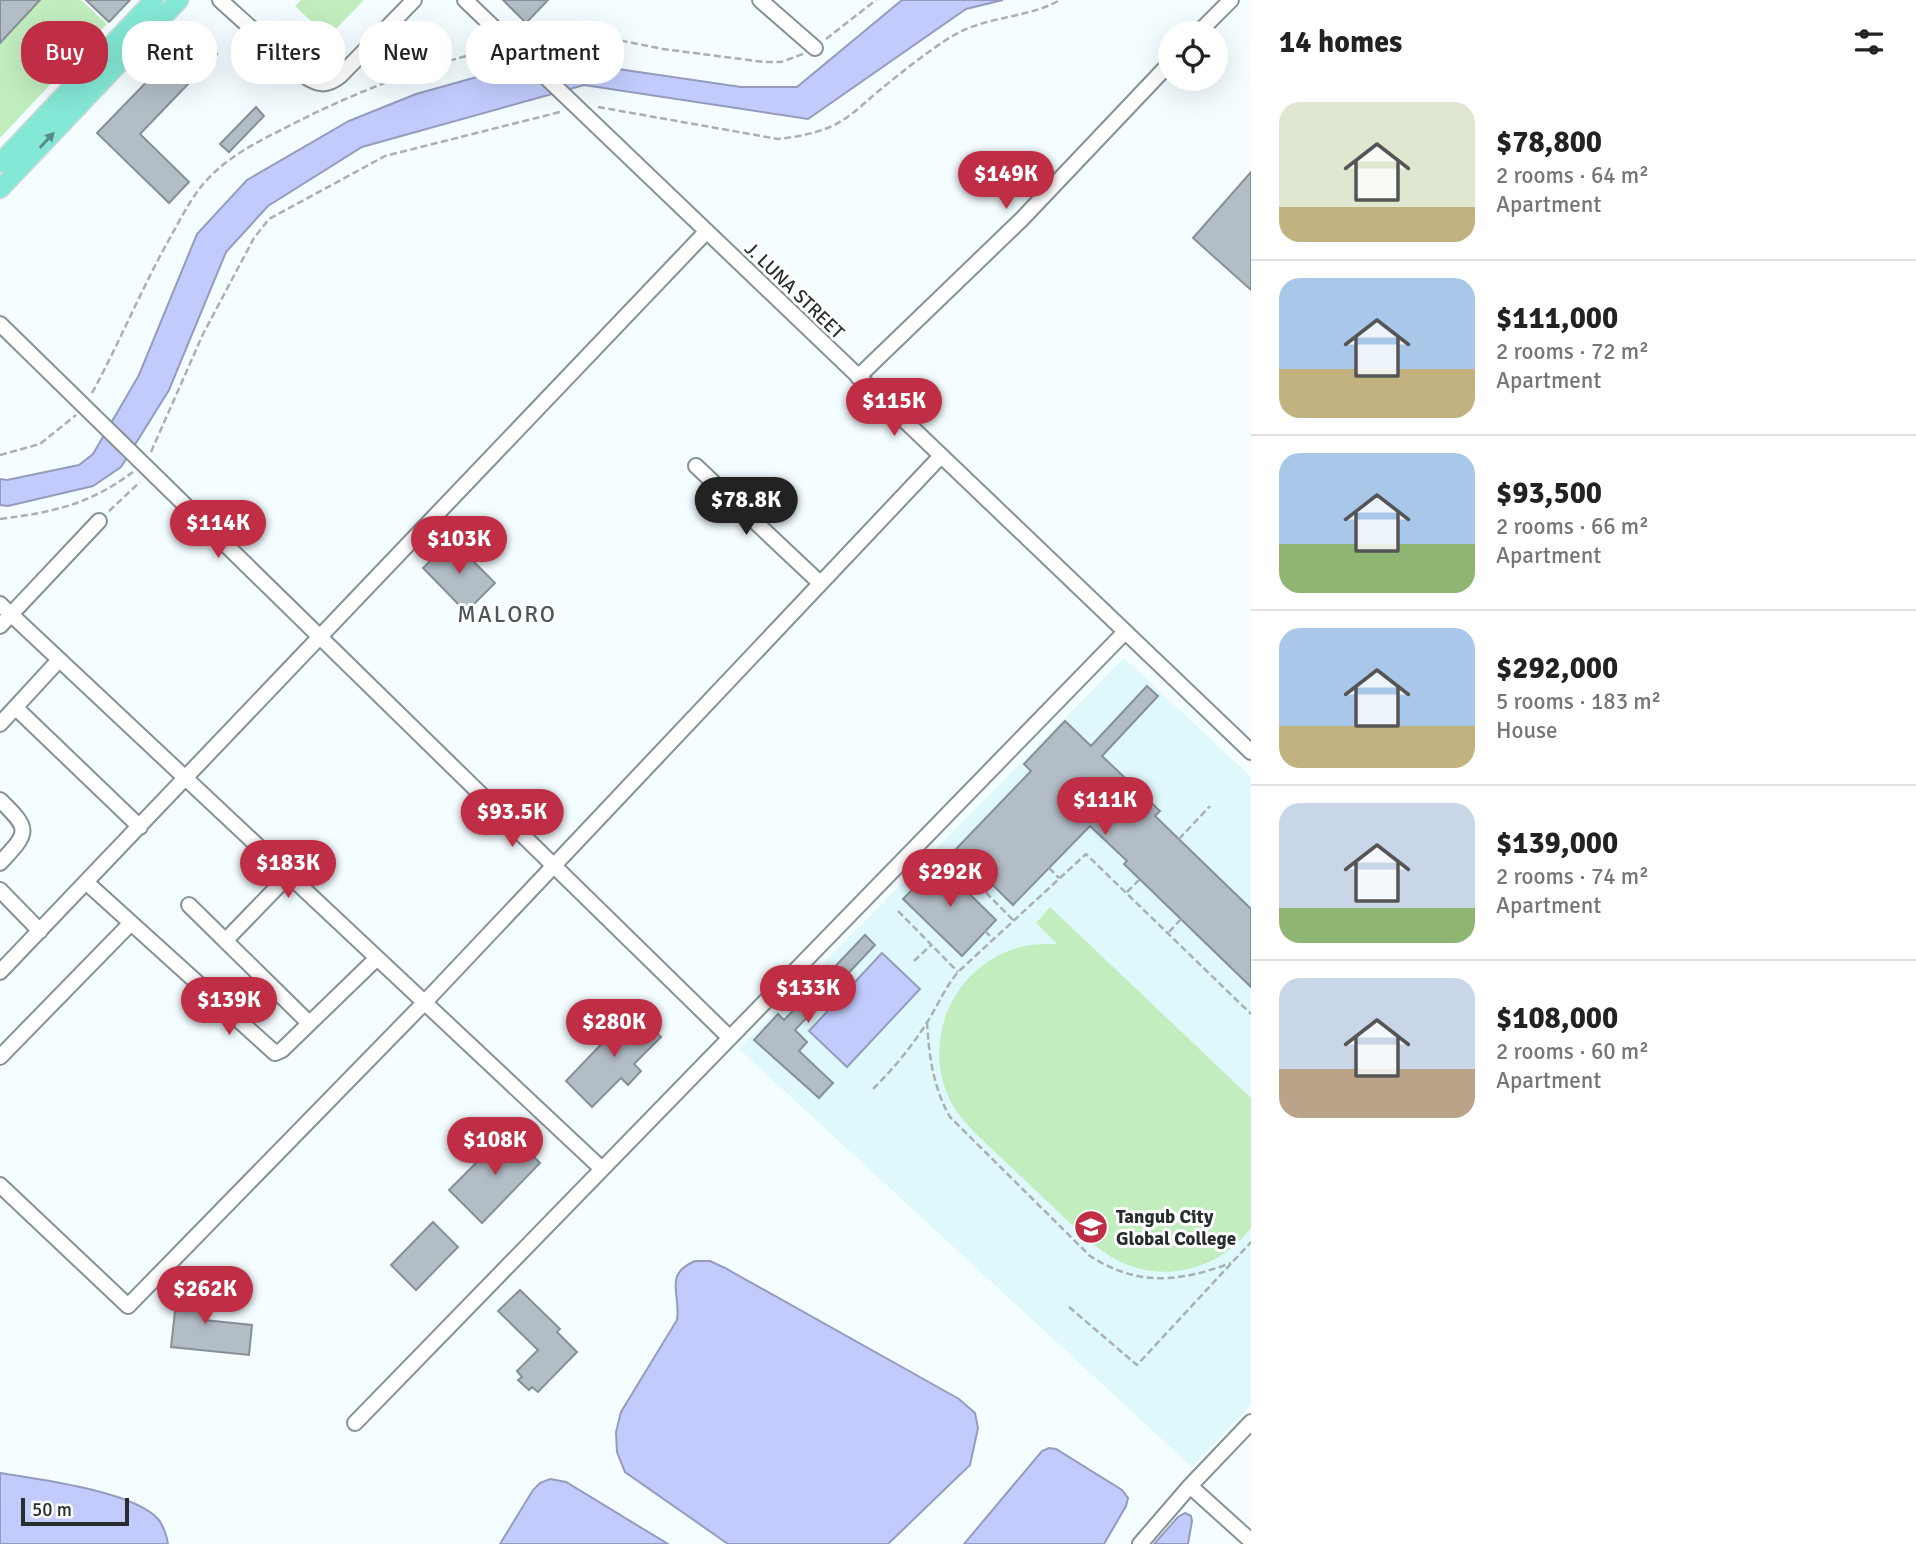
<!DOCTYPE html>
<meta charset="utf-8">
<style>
:root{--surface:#fff;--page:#f2f2f2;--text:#222;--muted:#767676;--line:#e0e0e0;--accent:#bf2e44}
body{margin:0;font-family:Signika,sans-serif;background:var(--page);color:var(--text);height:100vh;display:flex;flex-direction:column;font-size:26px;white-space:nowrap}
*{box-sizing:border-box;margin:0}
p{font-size:23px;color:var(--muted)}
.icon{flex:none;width:38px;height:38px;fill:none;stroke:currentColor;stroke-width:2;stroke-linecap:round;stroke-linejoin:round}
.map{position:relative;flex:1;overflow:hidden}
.panel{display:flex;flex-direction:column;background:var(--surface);width:665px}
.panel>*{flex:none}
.hud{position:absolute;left:21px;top:21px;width:665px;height:63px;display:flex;gap:14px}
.tools{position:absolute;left:1158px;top:21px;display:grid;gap:14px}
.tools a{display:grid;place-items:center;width:70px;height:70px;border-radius:50%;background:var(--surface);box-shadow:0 7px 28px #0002;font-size:35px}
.scale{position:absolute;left:21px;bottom:18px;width:108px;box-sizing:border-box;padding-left:7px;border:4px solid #282d2e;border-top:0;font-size:19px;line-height:24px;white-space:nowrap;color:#282d2e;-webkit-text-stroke:5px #fff;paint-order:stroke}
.price{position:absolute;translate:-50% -60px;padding:0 16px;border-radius:24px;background:var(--accent);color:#fff;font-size:23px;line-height:46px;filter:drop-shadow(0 2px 4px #0008)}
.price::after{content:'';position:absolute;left:50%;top:42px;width:21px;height:16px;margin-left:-10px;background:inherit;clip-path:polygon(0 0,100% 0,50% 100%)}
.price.on{background:#222;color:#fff}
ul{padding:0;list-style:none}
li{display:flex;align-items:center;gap:21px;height:175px;padding:0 28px}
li+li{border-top:2px solid var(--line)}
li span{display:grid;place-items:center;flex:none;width:196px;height:140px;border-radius:21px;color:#555}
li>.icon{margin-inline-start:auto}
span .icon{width:84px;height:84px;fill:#fffc;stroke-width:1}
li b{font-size:30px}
h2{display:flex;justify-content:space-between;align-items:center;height:84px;padding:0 28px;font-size:30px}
.chip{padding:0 24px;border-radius:28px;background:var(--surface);box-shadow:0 7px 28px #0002;font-size:24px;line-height:63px}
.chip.on{background:var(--accent);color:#fff}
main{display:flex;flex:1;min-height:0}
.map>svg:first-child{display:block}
.built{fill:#dff8fc}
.green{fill:#c2edbf}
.water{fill:#c2cbfc;stroke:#949cbe;stroke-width:2}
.building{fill:#b3bdc6;stroke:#879098;stroke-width:2}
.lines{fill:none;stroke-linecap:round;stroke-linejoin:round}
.minor-casing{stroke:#859295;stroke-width:18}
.major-casing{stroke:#d8d9d9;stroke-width:21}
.path{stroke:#a9b0b2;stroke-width:2.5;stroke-dasharray:7 3.5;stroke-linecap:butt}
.minor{stroke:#fff;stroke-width:14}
.major{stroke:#84e8d6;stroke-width:18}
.oneway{fill:#568a82}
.labels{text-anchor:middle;stroke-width:6;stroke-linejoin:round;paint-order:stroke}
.street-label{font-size:19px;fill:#282d2e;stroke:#fff}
.poi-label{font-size:19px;font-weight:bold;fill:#282d2e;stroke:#fff;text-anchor:start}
.quarter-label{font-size:23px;letter-spacing:2px;fill:#4a5659;stroke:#fff}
</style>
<main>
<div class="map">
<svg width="1251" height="1544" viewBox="0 0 1251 1544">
<rect width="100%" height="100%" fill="#f4fdff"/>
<!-- built -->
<path class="built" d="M 1124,658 L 1251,777 L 1251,1405 L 1192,1467 L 739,1049 Z"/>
<!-- green -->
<path class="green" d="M 0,0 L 81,0 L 107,24 L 0,138 Z
M 301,0 L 364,0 L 328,37 L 295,6 Z
M 1050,907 L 1251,1098 L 1251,1227 C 1224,1266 1170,1283 1126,1264 C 1112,1259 1101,1250 1089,1241 L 975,1133 C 965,1122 955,1112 949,1098 C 922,1039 953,969 1014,949 C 1028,944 1043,944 1057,944 L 1036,923 Z"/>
<!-- water -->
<path class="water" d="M 902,0 L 1003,0 L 966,9 L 808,119 L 584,85 L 362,147 L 268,206 L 226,252 L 169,390 L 121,467 L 93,486 L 8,506 L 0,505 L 0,479 L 7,480 L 79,465 L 93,454 L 139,375 L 197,234 L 247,180 L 349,121 L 416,94 L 484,75 L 552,64 L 584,64 L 741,87 L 797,87 Z
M 882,953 L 920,989 L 847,1067 L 809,1031 Z
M 695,1261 L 710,1261 L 725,1268 L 959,1399 L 975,1413 L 978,1428 L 970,1465 L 888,1544 L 728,1544 L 625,1472 L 617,1452 L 616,1432 L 621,1412 L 677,1320 C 681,1292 663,1275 695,1261 Z
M 1049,1448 L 1056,1449 L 1122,1490 L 1128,1498 L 1126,1506 L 1104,1544 L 964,1544 L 1042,1451 Z
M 0,1473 C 37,1479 133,1491 158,1519 C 163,1525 167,1536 168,1544 L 0,1544 Z
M 550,1479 L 566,1482 L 668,1544 L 500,1544 L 533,1490 L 540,1483 Z
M 1185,1513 L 1191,1516 L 1192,1521 L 1188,1544 L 1154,1544 L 1178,1517 Z"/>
<!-- building -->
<path class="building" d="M 0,0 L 40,0 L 0,43 Z
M 86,0 L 130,0 L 109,22 Z
M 503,0 L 548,0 L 526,23 Z
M 195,32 L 217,54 L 140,134 L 189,182 L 169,203 L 97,133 Z
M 256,107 L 264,116 L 229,152 L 220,144 Z
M 1251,172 L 1251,290 L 1193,238 Z
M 452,540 L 495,583 L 466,612 L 423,568 Z
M 1147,686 L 1158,696 L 1102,756 L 1160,811 L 1155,816 L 1251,909 L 1251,987 L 1124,864 L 1127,861 L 1090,826 L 1013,905 L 956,849 L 1031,771 L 1024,764 L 1065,721 L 1091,746 Z
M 938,863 L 996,920 L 962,956 L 903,899 Z
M 865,935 L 875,945 L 795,1030 L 807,1042 L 799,1051 L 833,1083 L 819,1098 L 754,1040 L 778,1014 L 784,1020 Z
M 634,1010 L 661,1037 L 634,1064 L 641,1071 L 628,1085 L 621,1078 L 592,1107 L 566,1081 Z
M 508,1131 L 540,1163 L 482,1223 L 449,1190 Z
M 433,1222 L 458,1247 L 416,1290 L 391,1265 Z
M 178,1284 L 207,1287 L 204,1320 L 252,1325 L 249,1355 L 171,1347 Z
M 520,1290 L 560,1329 L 557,1332 L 577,1352 L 538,1392 L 532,1387 L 529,1390 L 518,1380 L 522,1377 L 517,1371 L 538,1350 L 498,1311 Z"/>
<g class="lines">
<!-- minor casing -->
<g class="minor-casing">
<path id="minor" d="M 220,0 L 303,75 C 318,85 326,87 340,76 L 414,0
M 465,0 L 1251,752
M 760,0 L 815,48
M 1198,33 L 1231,0
M 0,324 L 730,1038
M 858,377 L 1022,219 L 1171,62
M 696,466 L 820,583
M 0,604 L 602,1169
M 0,626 L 99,521
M 16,708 L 140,827
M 0,724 L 59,660
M 0,800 C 31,830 29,832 0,863
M 87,883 L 275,1053 L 282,1050 L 376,959
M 0,890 L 40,931
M 189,905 L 309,1023
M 226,940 L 288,876
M 0,972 L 706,232
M 0,1057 L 131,923
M 0,1185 L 128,1306 L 424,1003 L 940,457
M 355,1423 L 1124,633
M 1190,1486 L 1251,1541
M 1140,1544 L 1190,1486 L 1251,1422"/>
</g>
<!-- major casing -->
<g class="major-casing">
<path id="major" d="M 0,163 L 154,0
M 0,189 L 179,0"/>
</g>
<!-- path -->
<path class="path" d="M 826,39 L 876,0
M 527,41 L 565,35 L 598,36 L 663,49 L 764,62 L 781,62 L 803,54
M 598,107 L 778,139 C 796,137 813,134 830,127 C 849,119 865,102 881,89 C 902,72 940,41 964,30 C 995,16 1030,17 1060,0
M 92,393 C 120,342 142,287 171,236 C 181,218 191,198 205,182 C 226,158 255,143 283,129 C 352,93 422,66 497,48
M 151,452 L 203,334 L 254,238 L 269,219 L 385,156 L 560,112
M 0,455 L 40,444 L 76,415
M 109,511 L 140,482
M 0,519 C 54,512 88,505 133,472
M 1179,839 L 1210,806
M 949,855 L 1013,920
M 1049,868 L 1059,878
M 1127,892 L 1140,879
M 898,911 L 958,972
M 985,931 L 993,939
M 1169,932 L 1181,919
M 914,961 L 931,945
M 927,1022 C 929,1056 933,1087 950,1117 L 1090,1256 C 1139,1287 1179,1282 1231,1263
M 873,1089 C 893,1069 910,1049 926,1024 C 937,1007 944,989 958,972 L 1086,854 L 1251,1014
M 1069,1307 L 1137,1365 L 1251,1242"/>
<!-- minor -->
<use href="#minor" class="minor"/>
<!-- major -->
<use href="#major" class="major"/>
</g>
<!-- one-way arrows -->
<defs><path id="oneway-solid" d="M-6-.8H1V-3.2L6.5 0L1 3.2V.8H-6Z" transform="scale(1.75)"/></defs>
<use class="oneway" href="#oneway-solid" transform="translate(47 140) rotate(-47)"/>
<!-- icons -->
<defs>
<g id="university-disc" transform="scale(1.75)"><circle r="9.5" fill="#bf2e44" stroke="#fff"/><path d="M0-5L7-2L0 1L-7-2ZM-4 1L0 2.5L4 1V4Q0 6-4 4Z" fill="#fff"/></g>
</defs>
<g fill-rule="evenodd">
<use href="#university-disc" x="1091" y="1227"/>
</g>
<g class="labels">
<!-- street labels -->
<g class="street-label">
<text transform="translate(795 290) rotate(44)" y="7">J. LUNA STREET</text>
</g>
<!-- poi labels -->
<g class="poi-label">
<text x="1116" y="1223">Tangub City<tspan x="1116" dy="22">Global College</tspan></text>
</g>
<!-- quarter labels -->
<g class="quarter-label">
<text x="507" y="622">MALORO</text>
</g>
</g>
</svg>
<div class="tools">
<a><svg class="icon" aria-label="locate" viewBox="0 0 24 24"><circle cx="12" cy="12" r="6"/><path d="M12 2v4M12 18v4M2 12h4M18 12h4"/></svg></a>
</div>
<div class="scale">50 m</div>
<b class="price" style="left:1006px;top:211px">$149K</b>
<b class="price" style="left:894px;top:438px">$115K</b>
<b class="price on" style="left:746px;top:537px">$78.8K</b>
<b class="price" style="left:218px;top:560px">$114K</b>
<b class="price" style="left:459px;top:576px">$103K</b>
<b class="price" style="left:1105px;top:837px">$111K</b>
<b class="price" style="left:512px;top:849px">$93.5K</b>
<b class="price" style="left:288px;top:900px">$183K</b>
<b class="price" style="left:950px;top:909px">$292K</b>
<b class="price" style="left:808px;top:1025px">$133K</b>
<b class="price" style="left:229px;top:1037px">$139K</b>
<b class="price" style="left:614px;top:1059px">$280K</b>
<b class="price" style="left:495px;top:1177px">$108K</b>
<b class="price" style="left:205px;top:1326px">$262K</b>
<div class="hud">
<a class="chip on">Buy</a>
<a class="chip">Rent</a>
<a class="chip">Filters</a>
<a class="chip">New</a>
<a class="chip">Apartment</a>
</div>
</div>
<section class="panel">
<h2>14 homes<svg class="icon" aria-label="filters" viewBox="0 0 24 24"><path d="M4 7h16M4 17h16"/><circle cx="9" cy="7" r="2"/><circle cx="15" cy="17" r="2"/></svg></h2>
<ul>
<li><span style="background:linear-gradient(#dfe7d0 75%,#c2b280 0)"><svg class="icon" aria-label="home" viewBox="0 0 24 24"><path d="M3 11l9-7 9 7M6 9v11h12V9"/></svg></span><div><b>$78,800</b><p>2 rooms · 64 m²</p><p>Apartment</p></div></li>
<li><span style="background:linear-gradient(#a9c7e8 65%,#c2b280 0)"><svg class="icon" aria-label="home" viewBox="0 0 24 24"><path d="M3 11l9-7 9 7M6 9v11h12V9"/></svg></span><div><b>$111,000</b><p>2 rooms · 72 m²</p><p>Apartment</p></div></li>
<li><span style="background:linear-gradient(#a9c7e8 65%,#8fb573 0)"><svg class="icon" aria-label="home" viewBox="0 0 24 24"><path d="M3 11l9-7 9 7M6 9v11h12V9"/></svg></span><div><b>$93,500</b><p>2 rooms · 66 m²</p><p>Apartment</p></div></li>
<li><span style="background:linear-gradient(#a9c7e8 70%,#c2b280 0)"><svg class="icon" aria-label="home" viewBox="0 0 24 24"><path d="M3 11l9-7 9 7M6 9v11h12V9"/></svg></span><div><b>$292,000</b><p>5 rooms · 183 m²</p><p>House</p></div></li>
<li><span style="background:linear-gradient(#c9d6e8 75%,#8fb573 0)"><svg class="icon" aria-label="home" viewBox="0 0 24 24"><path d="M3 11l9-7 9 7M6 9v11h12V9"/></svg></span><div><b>$139,000</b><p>2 rooms · 74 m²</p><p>Apartment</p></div></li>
<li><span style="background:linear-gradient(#c9d6e8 65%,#b9a48a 0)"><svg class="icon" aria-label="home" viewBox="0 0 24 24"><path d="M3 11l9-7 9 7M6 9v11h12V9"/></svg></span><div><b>$108,000</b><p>2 rooms · 60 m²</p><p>Apartment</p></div></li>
</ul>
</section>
</main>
